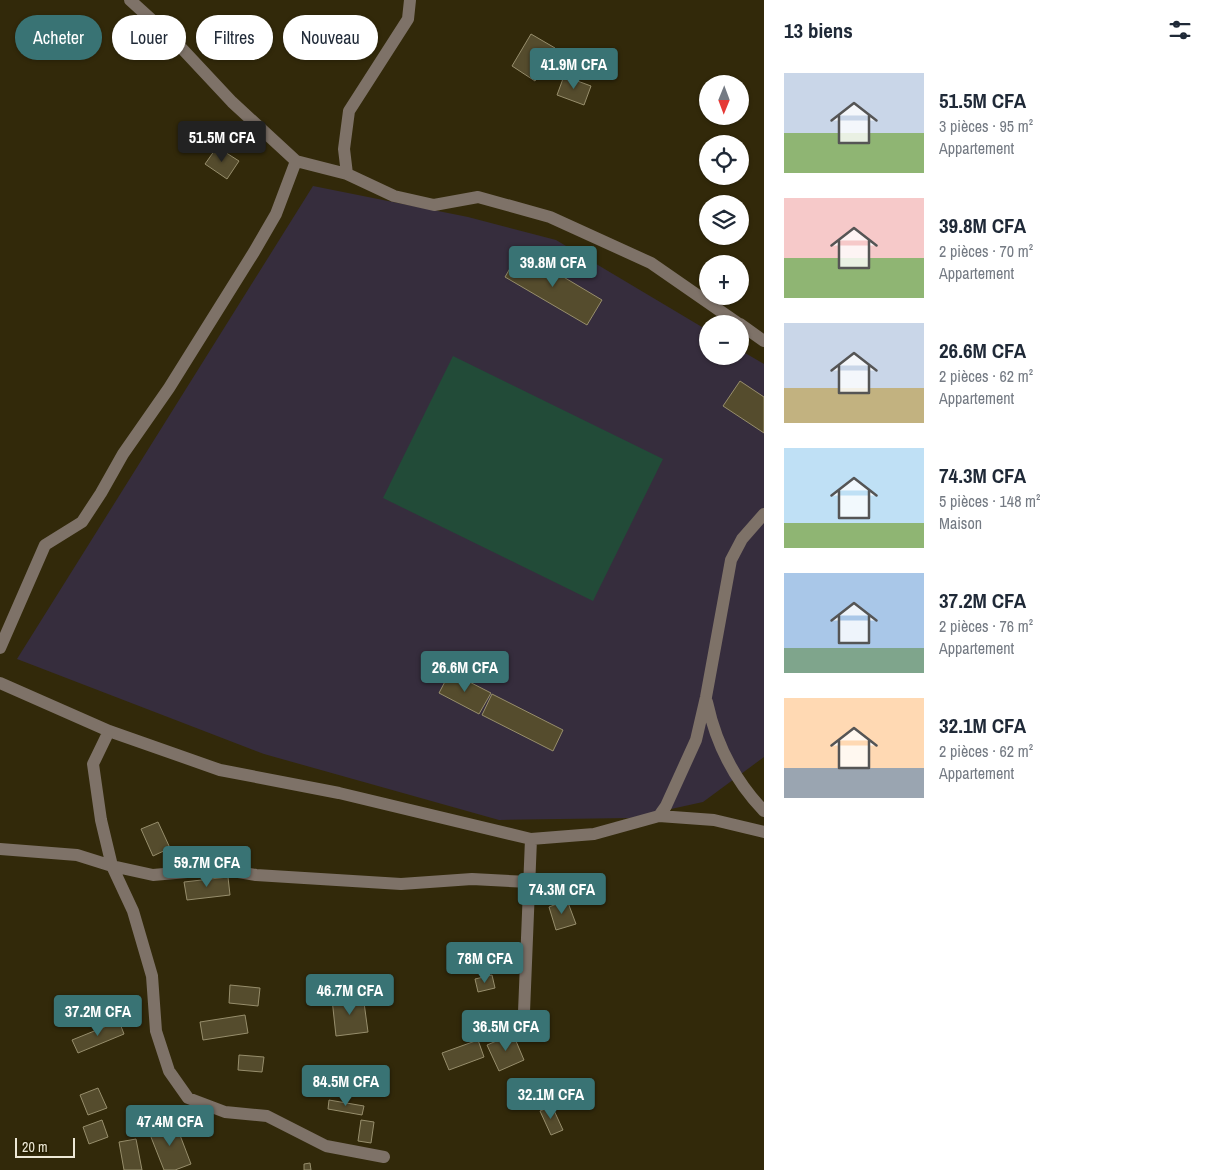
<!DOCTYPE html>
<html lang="fr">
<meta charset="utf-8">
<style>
:root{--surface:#fff;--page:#f2f2f3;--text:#1f2937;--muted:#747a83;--accent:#397374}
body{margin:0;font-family:"Archivo Narrow",sans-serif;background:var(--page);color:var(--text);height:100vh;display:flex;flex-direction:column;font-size:19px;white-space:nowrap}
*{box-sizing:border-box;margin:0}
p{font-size:16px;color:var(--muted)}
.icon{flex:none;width:28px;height:28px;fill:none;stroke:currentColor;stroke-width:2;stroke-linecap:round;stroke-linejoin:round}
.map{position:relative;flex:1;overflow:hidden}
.side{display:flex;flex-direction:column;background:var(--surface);width:450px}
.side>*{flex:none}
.banner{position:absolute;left:15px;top:15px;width:475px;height:45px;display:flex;gap:10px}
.needle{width:32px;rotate:181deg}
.controls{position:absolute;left:699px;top:75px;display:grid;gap:10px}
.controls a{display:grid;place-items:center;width:50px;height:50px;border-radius:50%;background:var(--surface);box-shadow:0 1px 4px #0004;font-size:25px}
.scale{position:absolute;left:15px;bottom:12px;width:60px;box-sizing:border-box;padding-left:5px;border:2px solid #ede8d6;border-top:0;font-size:14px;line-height:18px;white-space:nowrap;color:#ede8d6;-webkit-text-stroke:4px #282001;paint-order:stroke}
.price{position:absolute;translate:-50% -42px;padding:0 11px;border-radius:5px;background:var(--accent);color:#fff;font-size:16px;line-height:32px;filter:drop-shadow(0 1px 2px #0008)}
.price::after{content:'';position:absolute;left:50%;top:30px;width:15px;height:11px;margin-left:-8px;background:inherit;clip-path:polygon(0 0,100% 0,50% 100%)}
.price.on{background:#222;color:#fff}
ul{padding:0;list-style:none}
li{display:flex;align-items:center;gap:15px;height:125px;padding:0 20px}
li span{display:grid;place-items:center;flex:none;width:140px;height:100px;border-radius:0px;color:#555}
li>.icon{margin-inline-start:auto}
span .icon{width:60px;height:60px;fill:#fffc;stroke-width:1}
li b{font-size:21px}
h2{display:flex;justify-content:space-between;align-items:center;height:60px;padding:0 20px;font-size:21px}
.tag{padding:0 18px;border-radius:22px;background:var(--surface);box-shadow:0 1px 4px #0004;font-size:18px;line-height:45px}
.tag.on{background:var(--accent);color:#fff}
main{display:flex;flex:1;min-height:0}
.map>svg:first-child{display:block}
.education{fill:#362d3d}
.green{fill:#224b38}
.building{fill:#554c2d;stroke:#978e6c}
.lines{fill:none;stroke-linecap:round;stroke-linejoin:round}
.minor{stroke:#7e7268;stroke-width:12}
</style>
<main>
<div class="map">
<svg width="764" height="1170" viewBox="0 0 764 1170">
<rect width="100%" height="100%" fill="#32290a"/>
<!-- education -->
<path class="education" d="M 313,186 L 468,217 L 556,240 L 707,330 L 708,356 L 740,356 L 740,350 L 764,364 L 764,757 L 703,802 L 630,818 L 499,820 L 264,754 L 17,659 Z"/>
<!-- green -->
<path class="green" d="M 453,356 L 663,459 L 593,601 L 383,498 Z"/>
<!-- building -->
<path class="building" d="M 531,34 L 555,48 L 535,81 L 512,66 Z
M 564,76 L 591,86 L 584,105 L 557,95 Z
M 217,147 L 239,161 L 227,179 L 205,164 Z
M 520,251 L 602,300 L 587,325 L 505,277 Z
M 740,381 L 764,397 L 764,433 L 723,406 Z
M 450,672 L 491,693 L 479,714 L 439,693 Z
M 492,694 L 563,730 L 553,751 L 482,715 Z
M 158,822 L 170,848 L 153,856 L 141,829 Z
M 228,877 L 230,895 L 187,900 L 184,882 Z
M 567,900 L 576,924 L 556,930 L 549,907 Z
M 492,946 L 495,963 L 459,971 L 455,954 Z
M 492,975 L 495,988 L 478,992 L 475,979 Z
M 230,985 L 260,988 L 258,1006 L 229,1003 Z
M 363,995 L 368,1032 L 336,1036 L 332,999 Z
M 245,1015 L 248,1033 L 203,1040 L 200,1022 Z
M 119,1021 L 124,1034 L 78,1053 L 72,1040 Z
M 513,1034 L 524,1060 L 499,1071 L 487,1045 Z
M 478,1040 L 484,1057 L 449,1070 L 442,1053 Z
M 239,1055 L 264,1057 L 262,1072 L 238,1070 Z
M 98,1088 L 107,1108 L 88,1115 L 80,1095 Z
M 329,1100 L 364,1106 L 362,1115 L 328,1109 Z
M 552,1106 L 563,1130 L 551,1135 L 540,1111 Z
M 102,1120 L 108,1137 L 89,1144 L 83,1127 Z
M 361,1120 L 374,1122 L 371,1143 L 358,1141 Z
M 175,1122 L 191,1164 L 175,1170 L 164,1170 L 149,1132 Z
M 136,1139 L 142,1170 L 124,1170 L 119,1142 Z
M 310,1163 L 311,1170 L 304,1170 L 304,1164 Z"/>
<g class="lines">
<!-- minor -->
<path class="minor" d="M 130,0 L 174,40 L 232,102 L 296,161 L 347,174 L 394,196 L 434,205 L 478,197 L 550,217 L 651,263 L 739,324
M 347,174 L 344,149 L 349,111 L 408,19 L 410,0
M 740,324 L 764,341
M 0,648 L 45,545 L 82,522 L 101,493 L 123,454 L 169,388 L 254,252 L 276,214 L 296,161
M 0,683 L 109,731 L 220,770 L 339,793 L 531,839 L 594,834 L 659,816 L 714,820 L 764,832
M 707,702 C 716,744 734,780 764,811
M 109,731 L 93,764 L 101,820 L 112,866 L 133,911 L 152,976 L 156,1031 L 169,1071 L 188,1098 L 225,1112 L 267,1116 L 326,1146 L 384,1157
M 659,816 L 666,806 L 696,740 L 706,697 L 731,560 L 742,539 L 764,514
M 0,849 L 77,855 L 112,866 L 153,875 L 221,869 L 256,875 L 401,884 L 472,879 L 529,882
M 524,1012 L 531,839"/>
</g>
</svg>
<div class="controls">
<a><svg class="needle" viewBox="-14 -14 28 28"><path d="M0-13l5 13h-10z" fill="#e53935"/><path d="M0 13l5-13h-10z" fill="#747a83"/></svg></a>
<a><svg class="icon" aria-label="locate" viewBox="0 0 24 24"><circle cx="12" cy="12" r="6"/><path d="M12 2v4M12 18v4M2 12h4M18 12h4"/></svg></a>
<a><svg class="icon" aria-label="layers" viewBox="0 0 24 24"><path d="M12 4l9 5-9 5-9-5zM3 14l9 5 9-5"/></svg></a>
<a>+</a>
<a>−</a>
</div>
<div class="scale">20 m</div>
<b class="price" style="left:574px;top:90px">41.9M CFA</b>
<b class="price on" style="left:222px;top:163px">51.5M CFA</b>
<b class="price" style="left:553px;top:288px">39.8M CFA</b>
<b class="price" style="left:465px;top:693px">26.6M CFA</b>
<b class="price" style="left:207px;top:888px">59.7M CFA</b>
<b class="price" style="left:562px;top:915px">74.3M CFA</b>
<b class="price" style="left:485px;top:984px">78M CFA</b>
<b class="price" style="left:350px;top:1016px">46.7M CFA</b>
<b class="price" style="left:98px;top:1037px">37.2M CFA</b>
<b class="price" style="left:506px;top:1052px">36.5M CFA</b>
<b class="price" style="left:346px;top:1107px">84.5M CFA</b>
<b class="price" style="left:551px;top:1120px">32.1M CFA</b>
<b class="price" style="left:170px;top:1147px">47.4M CFA</b>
<div class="banner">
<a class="tag on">Acheter</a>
<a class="tag">Louer</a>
<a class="tag">Filtres</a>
<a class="tag">Nouveau</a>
</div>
</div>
<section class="side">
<h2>13 biens<svg class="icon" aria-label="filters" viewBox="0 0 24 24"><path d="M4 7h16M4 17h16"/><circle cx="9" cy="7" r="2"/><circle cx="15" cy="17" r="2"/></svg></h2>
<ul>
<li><span style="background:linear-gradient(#c9d6e8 60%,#8fb573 0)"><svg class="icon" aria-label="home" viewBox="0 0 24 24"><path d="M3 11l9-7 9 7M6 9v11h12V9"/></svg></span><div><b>51.5M CFA</b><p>3 pièces · 95 m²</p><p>Appartement</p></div></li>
<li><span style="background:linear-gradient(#f6c9c9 60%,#8fb573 0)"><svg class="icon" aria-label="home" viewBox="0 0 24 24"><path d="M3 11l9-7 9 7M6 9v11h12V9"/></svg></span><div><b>39.8M CFA</b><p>2 pièces · 70 m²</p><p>Appartement</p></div></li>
<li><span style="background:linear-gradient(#c9d6e8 65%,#c2b280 0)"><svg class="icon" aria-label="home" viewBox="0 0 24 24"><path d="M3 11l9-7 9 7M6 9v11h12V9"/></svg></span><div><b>26.6M CFA</b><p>2 pièces · 62 m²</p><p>Appartement</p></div></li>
<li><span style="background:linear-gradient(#bfe0f5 75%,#8fb573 0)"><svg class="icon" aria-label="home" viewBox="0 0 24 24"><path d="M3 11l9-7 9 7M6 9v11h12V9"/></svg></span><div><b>74.3M CFA</b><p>5 pièces · 148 m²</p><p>Maison</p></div></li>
<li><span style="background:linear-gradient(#a9c7e8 75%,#7fa58c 0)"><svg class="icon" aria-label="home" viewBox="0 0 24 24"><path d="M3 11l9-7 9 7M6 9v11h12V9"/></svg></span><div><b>37.2M CFA</b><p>2 pièces · 76 m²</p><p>Appartement</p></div></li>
<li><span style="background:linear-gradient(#ffd9b3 70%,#9aa5b1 0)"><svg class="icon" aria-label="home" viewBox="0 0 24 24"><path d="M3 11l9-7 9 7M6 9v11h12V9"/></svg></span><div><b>32.1M CFA</b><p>2 pièces · 62 m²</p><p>Appartement</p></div></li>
</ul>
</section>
</main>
